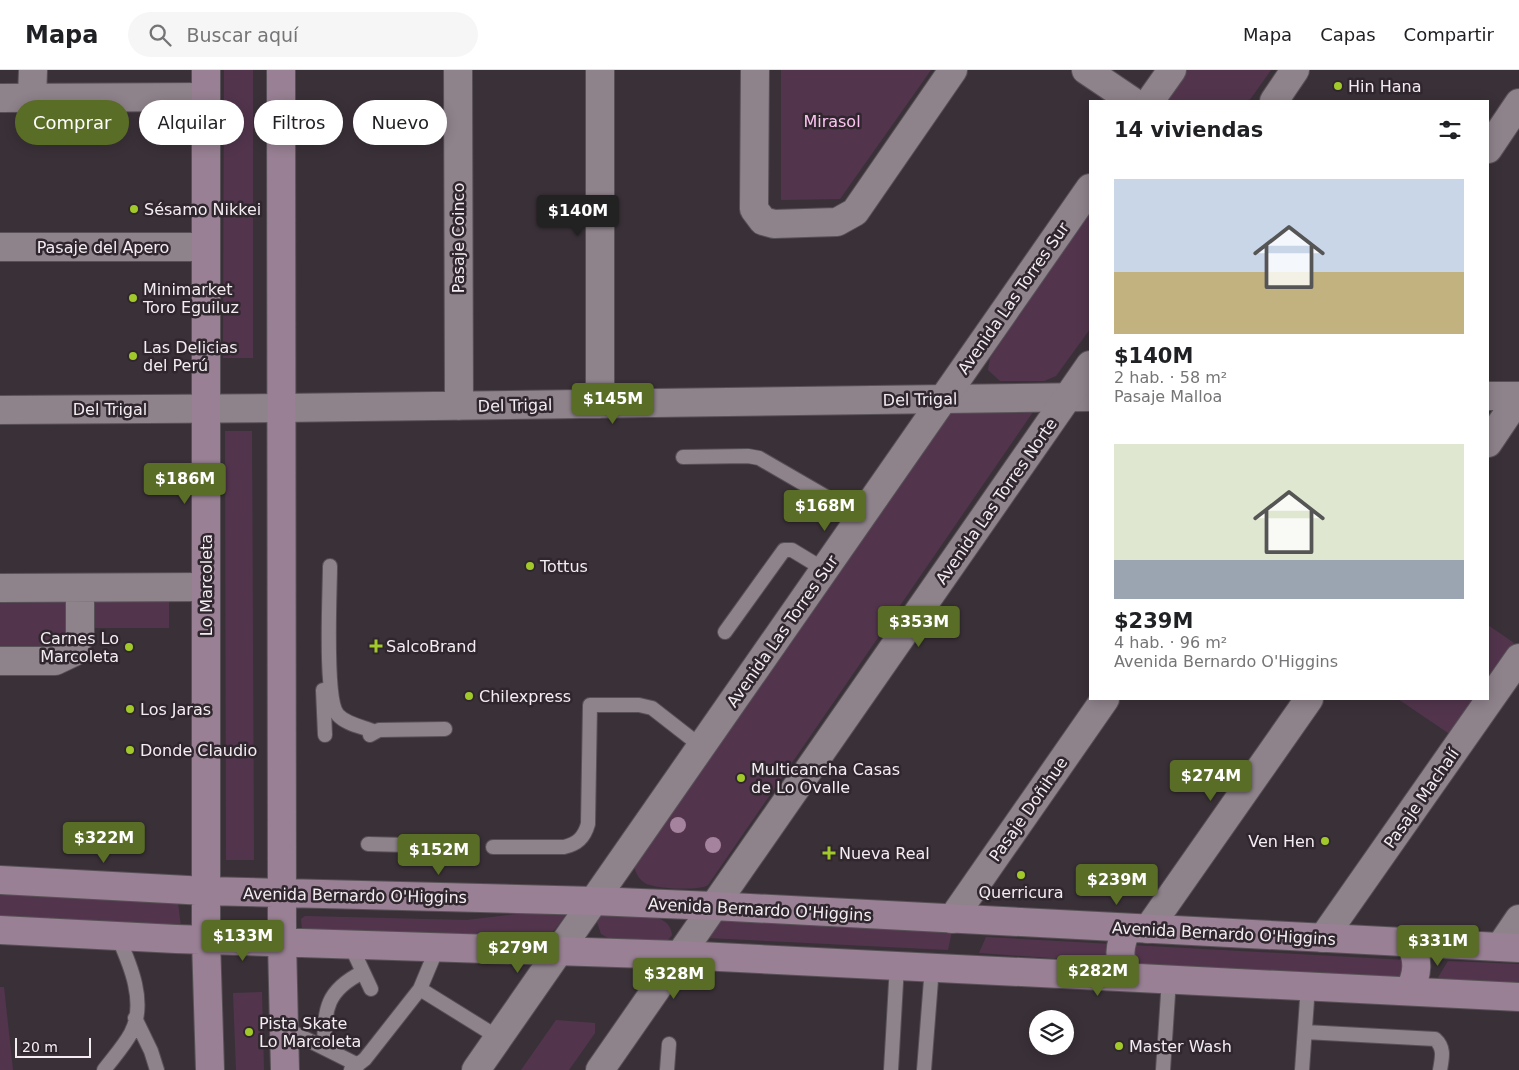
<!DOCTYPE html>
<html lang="es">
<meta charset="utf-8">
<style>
:root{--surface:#fff;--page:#f6f6f6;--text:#202124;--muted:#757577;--line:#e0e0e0;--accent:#5a6d27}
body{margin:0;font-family:"DejaVu Sans",sans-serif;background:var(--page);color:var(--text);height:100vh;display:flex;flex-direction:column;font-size:19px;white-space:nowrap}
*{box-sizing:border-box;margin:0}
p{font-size:16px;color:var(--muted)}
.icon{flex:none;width:28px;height:28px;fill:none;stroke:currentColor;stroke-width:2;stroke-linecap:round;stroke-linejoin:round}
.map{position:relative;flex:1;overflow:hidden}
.drawer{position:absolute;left:1089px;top:30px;width:400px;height:600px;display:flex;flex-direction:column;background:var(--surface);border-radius:0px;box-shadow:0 2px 12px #0003}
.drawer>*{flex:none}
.hud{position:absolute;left:15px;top:30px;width:475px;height:45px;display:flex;gap:10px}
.buttons{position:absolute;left:1029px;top:940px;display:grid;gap:10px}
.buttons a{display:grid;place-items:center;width:45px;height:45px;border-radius:50%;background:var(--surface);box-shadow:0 2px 12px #0003;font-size:25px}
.scale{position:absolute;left:15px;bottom:12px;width:76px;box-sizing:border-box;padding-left:5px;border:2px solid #f3edf2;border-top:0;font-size:14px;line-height:18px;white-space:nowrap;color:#f3edf2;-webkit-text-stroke:4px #30272e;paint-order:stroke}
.price{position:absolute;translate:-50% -42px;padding:0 11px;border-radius:5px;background:var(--accent);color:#fff;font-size:16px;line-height:32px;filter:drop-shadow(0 1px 2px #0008)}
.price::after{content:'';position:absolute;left:50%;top:30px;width:15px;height:11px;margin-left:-8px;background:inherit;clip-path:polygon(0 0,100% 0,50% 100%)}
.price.current{background:#222;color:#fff}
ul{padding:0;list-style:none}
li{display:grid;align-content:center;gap:10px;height:265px;padding:0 25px}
li span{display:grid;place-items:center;height:155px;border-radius:0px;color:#555}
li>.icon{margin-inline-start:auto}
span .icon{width:90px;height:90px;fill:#fffc;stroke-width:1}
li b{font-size:21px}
h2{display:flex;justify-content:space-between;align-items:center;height:60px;padding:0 25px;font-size:21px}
.tag{padding:0 18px;border-radius:22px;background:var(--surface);box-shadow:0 2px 12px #0003;font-size:18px;line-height:45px}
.tag.current{background:var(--accent);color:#fff}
header{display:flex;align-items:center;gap:30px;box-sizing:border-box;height:70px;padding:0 25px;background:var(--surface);border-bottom:1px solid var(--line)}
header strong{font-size:24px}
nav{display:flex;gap:28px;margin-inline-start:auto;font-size:18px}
.search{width:350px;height:45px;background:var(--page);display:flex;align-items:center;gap:12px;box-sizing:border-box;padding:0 18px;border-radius:28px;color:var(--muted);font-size:19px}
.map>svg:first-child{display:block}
.green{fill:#52354d}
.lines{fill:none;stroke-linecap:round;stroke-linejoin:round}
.service-casing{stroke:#585057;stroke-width:16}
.minor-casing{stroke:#585057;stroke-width:30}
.tertiary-casing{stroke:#585057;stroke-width:30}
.secondary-casing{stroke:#585057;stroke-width:30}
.service{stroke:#8e828b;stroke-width:14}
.minor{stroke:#8e828b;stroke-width:28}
.tertiary{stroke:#8e828b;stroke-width:28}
.secondary{stroke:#998094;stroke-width:28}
.tree{fill:#a5829e}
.poi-dot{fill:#a1c92a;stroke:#30272e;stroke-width:2}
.labels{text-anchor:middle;stroke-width:5;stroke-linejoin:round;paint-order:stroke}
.poi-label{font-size:16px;fill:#f3edf2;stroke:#30272e;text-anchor:start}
.park-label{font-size:16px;fill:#fdc4f1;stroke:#30272e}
.street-label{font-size:16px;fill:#f3edf2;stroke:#30272e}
</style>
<header>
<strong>Mapa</strong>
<div class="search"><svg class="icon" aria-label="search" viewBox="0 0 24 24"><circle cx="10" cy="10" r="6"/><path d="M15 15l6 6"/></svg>Buscar aquí</div>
<nav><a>Mapa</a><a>Capas</a><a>Compartir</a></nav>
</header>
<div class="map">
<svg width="1519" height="1000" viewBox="0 0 1519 1000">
<rect width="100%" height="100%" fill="#3a3138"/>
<!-- green -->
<path class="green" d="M 224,0 L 253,0 L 253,288 L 223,288 Z
M 781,0 L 931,0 L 840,129 L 781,130 Z
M 1186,0 L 1271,0 L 1249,31 L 1165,31 Z
M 1090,141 L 1090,259 L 1056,306 L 1044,311 L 1000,311 L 988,300 L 990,288 Z
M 951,340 L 1033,342 L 708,815 C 700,821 654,819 645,813 C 638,809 635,801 633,793 Z
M 225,361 L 252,361 L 254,790 L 226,790 Z
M 169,522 L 169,558 L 90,558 L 89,582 L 0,582 L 0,523 Z
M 1488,555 L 1514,573 L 1488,611 Z
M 1398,629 L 1476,629 L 1451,665 Z
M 0,823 L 178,833 L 181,857 L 0,847 Z
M 524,843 L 562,843 L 565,846 L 550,866 L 305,859 L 302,859 L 301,849 L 305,846 L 467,850 Z
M 609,845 C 627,846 670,839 672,865 L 668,870 L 664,870 L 610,869 L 601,864 L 597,852 L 601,846 Z
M 724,848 L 953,856 L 948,880 L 708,868 Z
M 986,867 L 1405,890 L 1403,908 L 1150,895 L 979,883 Z
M 1448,891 L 1519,894 L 1519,914 L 1437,909 Z
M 0,917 L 4,917 L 13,1000 L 0,1000 Z
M 262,922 L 264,1000 L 236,1000 L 233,923 Z
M 556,950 L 595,953 L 595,963 L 569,1000 L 521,1000 Z"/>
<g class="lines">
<!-- service casing -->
<g class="service-casing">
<path id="service" d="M 683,387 L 748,386 L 759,388 L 861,447
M 330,496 C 330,522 324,630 338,645 C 346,654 363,657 373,661
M 725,562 L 784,480 L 792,480 L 825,500
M 323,620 L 325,665
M 370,665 L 379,660 L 445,659
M 368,774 L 444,776
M 493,777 L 564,777 C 577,774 584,768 588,754 L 590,635 L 639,635 L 652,638 L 702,677
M 350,874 L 371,919
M 420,919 L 499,968
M 135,948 L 151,981 L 157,1000
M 284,958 L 358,995
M 1305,962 L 1435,969 C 1445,978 1442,988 1440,1000
M 324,978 C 325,939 325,921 363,902
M 104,1000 C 113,988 124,976 131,963 C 147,933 130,894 118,867
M 351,1000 L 365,989 L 420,919 L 438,876
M 667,1000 L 669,974
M 891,1000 L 897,895
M 924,1000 L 932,897
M 1163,1000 L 1169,909
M 1302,1000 L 1308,916"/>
</g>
<!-- minor casing -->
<g class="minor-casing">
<path id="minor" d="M 458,0 L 459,336
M 600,0 L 600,334
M 755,0 L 754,139 L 763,151 L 774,154 L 837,152 L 855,142 L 953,0
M 1086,0 L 1132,31
M 0,28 L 206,27
M 32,28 L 33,0
M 1488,79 L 1519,33
M 0,177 L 206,177
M 1488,326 L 1519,326
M 0,340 L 281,338 L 1090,327
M 1488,373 L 1519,327
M 0,518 L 206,517
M 0,591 L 55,591 L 74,582 L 80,565 L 80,518
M 952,849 L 1105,629
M 1148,859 L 1309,629
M 1323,868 L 1519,588
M 1500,877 L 1519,849"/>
</g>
<!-- tertiary casing -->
<g class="tertiary-casing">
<path id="tertiary" d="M 1150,31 L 1172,0
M 1274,31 L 1295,0
M 476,1000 L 1090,118
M 600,1000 L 1090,295"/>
</g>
<!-- secondary casing -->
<g class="secondary-casing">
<path id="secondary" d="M 206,0 L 206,870 L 210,1000
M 281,0 L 282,872 L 285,1000
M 0,810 L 206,821 L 594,831 L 713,836 L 1519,878
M 0,860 L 176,869 L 679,885 L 1519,927
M 1126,907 C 1118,888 1119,876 1127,858
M 1409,921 C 1418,904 1419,890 1410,872"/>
</g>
<!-- service -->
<use href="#service" class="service"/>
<!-- minor -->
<use href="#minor" class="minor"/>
<!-- tertiary -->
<use href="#tertiary" class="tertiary"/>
<!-- secondary -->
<use href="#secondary" class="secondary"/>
</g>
<!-- trees -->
<g class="tree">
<circle cx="678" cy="755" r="8"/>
<circle cx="713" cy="775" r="8"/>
</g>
<!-- markers -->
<g class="poi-dot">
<circle cx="1338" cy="16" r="5"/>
<circle cx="134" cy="139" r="5"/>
<circle cx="133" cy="228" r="5"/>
<circle cx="133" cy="286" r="5"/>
<circle cx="530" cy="496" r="5"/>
<path d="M373.5 568.5h5v5h5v5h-5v5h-5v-5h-5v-5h5z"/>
<circle cx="129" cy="577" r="5"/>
<circle cx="469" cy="626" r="5"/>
<circle cx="130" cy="639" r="5"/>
<circle cx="130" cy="680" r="5"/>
<circle cx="741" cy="708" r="5"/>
<circle cx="1325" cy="771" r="5"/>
<path d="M826.5 775.5h5v5h5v5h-5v5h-5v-5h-5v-5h5z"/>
<circle cx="1021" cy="805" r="5"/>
<circle cx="249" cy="962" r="5"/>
<circle cx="1119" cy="976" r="5"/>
</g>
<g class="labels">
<!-- poi labels -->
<g class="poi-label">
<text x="1348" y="22">Hin Hana</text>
<text x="144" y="145">Sésamo Nikkei</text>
<text x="143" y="225">Minimarket<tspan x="143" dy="18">Toro Eguiluz</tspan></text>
<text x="143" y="283">Las Delicias<tspan x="143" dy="18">del Perú</tspan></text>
<text x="540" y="502">Tottus</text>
<text x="119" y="574" text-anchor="end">Carnes Lo<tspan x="119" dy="18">Marcoleta</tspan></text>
<text x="386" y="582">SalcoBrand</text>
<text x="479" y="632">Chilexpress</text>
<text x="140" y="645">Los Jaras</text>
<text x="140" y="686">Donde Claudio</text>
<text x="751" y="705">Multicancha Casas<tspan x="751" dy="18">de Lo Ovalle</tspan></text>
<text x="1315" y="777" text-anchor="end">Ven Hen</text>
<text x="839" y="789">Nueva Real</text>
<text x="1021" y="828" text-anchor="middle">Querricura</text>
<text x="259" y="959">Pista Skate<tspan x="259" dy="18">Lo Marcoleta</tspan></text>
<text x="1129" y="982">Master Wash</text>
</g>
<!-- park labels -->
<g class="park-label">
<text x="832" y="57">Mirasol</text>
</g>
<!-- street labels -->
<g class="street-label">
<text transform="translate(458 168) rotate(-90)" y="6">Pasaje Coinco</text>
<text x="103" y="183">Pasaje del Apero</text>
<text transform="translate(1013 228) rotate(-55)" y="6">Avenida Las Torres Sur</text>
<text transform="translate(920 329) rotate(-1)" y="6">Del Trigal</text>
<text transform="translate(515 335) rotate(-1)" y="6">Del Trigal</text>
<text x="110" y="345">Del Trigal</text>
<text transform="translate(996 431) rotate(-55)" y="6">Avenida Las Torres Norte</text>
<text transform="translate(206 515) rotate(-90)" y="6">Lo Marcoleta</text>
<text transform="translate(782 561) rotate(-55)" y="6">Avenida Las Torres Sur</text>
<text transform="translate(1421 728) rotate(-55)" y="6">Pasaje Machalí</text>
<text transform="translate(1028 739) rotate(-55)" y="6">Pasaje Doñihue</text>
<text transform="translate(355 825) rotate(1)" y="6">Avenida Bernardo O'Higgins</text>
<text transform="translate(760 839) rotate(3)" y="6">Avenida Bernardo O'Higgins</text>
<text transform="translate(1224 863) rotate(3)" y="6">Avenida Bernardo O'Higgins</text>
</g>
</g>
</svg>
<div class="buttons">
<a><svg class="icon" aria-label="layers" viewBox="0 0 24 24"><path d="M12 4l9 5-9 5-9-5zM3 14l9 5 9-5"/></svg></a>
</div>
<div class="scale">20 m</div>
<b class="price current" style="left:578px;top:167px">$140M</b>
<b class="price" style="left:613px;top:355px">$145M</b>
<b class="price" style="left:185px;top:435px">$186M</b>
<b class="price" style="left:825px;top:462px">$168M</b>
<b class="price" style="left:919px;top:578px">$353M</b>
<b class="price" style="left:1211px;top:732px">$274M</b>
<b class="price" style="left:104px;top:794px">$322M</b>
<b class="price" style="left:439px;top:806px">$152M</b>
<b class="price" style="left:1117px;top:836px">$239M</b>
<b class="price" style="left:243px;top:892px">$133M</b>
<b class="price" style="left:1438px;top:897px">$331M</b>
<b class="price" style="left:518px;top:904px">$279M</b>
<b class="price" style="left:1098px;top:927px">$282M</b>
<b class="price" style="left:674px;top:930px">$328M</b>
<div class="hud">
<a class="tag current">Comprar</a>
<a class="tag">Alquilar</a>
<a class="tag">Filtros</a>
<a class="tag">Nuevo</a>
</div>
<section class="drawer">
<h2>14 viviendas<svg class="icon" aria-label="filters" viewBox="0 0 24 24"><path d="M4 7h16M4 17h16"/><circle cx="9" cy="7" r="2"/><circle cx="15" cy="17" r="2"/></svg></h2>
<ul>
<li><span style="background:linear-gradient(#c9d6e8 60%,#c2b280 0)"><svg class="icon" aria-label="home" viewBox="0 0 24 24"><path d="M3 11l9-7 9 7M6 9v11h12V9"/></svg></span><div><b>$140M</b><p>2 hab. · 58 m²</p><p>Pasaje Malloa</p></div></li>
<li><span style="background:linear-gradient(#dfe7d0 75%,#9aa5b1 0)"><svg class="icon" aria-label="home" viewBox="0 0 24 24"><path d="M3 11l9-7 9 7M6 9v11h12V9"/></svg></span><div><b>$239M</b><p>4 hab. · 96 m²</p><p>Avenida Bernardo O'Higgins</p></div></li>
</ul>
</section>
</div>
